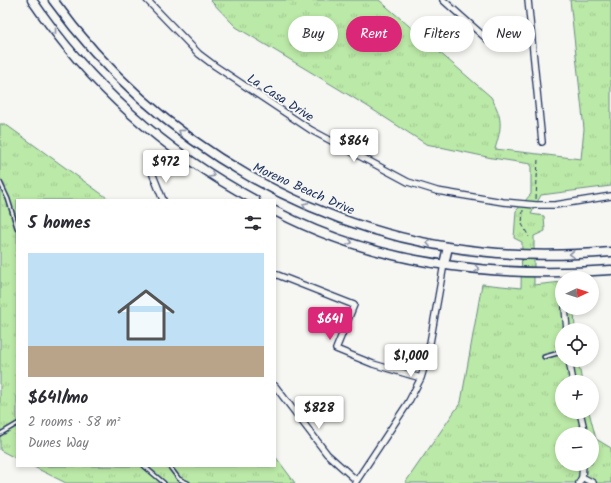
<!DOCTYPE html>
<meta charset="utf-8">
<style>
:root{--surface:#fff;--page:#f7f7f7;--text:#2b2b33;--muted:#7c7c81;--line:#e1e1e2;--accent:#db2777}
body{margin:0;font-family:Kalam,sans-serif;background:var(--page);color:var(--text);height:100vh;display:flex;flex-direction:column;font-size:15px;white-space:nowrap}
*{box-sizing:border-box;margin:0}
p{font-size:13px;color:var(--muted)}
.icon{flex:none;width:22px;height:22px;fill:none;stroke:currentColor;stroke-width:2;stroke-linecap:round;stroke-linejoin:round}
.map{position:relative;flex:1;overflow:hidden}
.sheet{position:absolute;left:16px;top:199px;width:260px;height:268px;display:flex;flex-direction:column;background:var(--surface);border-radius:0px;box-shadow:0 2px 6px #0003}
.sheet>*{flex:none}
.guide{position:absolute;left:288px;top:16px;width:263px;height:36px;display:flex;gap:8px}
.needle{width:26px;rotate:86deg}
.fabs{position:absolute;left:555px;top:271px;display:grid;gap:8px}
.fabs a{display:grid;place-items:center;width:44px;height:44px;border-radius:50%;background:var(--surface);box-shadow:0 2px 6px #0003;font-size:20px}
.price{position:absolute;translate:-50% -34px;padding:0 9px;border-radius:4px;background:#fff;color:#222;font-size:13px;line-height:26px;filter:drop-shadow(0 1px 2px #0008)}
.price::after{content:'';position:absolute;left:50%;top:24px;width:12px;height:9px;margin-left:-6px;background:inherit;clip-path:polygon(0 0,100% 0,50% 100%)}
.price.active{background:var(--accent);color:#fff}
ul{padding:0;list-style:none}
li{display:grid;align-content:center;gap:8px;height:212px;padding:0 12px}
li+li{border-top:1px solid var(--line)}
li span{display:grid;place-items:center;height:124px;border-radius:0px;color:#555}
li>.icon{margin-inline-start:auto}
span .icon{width:72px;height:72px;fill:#fffc;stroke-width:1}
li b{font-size:17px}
h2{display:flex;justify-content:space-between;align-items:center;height:48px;padding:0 12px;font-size:17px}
.chip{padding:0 14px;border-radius:18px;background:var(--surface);box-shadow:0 2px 6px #0003;font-size:14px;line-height:36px}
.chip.active{background:var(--accent);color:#fff}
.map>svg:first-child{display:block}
.grass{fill:url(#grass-tufts);stroke:#6b8c82;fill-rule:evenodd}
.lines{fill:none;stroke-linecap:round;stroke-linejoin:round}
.lane-casing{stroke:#1b2f5e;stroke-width:5.5}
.street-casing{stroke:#1b2f5e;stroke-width:8}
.primary-casing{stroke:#1b2f5e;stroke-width:11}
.path{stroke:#1b2f5e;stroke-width:1;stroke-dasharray:4 3;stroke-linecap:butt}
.lane{stroke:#f6f6f2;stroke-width:2.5}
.street{stroke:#f6f6f2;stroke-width:5.5}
.primary{stroke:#f6f6f2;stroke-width:8}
.oneway{stroke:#8892a8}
.labels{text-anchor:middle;stroke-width:4;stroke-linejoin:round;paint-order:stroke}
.street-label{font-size:13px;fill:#1b2f5e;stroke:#f6f6f2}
</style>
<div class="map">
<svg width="611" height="483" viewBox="0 0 611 483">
<defs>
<pattern id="grass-tufts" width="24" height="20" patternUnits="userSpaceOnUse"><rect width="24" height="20" fill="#bbe9a7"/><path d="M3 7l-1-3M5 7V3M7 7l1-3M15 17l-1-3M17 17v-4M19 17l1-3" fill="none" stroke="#a0c892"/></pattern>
</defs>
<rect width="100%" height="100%" fill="#f6f6f2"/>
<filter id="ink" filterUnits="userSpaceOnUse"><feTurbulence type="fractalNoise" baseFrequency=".025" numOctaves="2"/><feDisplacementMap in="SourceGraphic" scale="8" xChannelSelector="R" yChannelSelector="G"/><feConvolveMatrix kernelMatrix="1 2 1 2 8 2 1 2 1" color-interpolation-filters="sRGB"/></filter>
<g filter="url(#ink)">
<!-- grass -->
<path class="grass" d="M 210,0 L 379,0 L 491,97 C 503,119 502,126 495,149 L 581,159 L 584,129 L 570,0 L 611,0 L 611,186 L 541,195 L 531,214 L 544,216 L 545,231 L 534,236 L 534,285 L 562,282 L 562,308 L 574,308 L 575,330 L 562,330 L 562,360 L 578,360 L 582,382 L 562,382 L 562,412 L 589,412 L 596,439 L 611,448 L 611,483 L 405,483 L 461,402 L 482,284 L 521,288 L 522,242 L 514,238 L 516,211 L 531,194 L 531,164 L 492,158 L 426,144 L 367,106 L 236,27 ZM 562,434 L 592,434 L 592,464 L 562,464 Z
M 0,124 L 5,124 L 110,200 L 17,200 L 17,459 L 0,450 Z
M 275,456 L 295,483 L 66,483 L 32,466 L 275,466 Z"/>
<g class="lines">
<!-- lane casing -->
<g class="lane-casing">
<path id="lane" d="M 0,182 L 8,199 L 17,228
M 544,357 L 562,352
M 0,434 L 17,424
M 144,466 L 164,483
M 169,466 L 179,479 L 188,483"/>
</g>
<!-- street casing -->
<g class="street-casing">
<path id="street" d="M 147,0 L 199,54 L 215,66 L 311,130 L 408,182 L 437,191 L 503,202 L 536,205 L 555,205 L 611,196
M 443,0 L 488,40 L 531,34
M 528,0 L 542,142
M 153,175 L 163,200
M 275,274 L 354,305 L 336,349 L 373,364 L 421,378
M 565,308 L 567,330
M 569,360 L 573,382
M 275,386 L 327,454 L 356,480
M 580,412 L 585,434
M 582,477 L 593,483
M 355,483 L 408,403 L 421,378 L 428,354 L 444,264
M 579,483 L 582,477 L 583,464"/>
</g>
<!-- primary casing -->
<g class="primary-casing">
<path id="primary" d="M 32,0 C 89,84 165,152 255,200
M 53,0 C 157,144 320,239 498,253 C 536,256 574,255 611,252
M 275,211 C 377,265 497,278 611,270
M 444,264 L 448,247"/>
</g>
<!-- path -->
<path class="path" d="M 536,199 L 538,159
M 523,210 L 522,224 L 529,237"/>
<!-- lane -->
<use href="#lane" class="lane"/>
<!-- street -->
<use href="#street" class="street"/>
<!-- primary -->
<use href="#primary" class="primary"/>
</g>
<!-- one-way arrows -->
<defs><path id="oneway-chevron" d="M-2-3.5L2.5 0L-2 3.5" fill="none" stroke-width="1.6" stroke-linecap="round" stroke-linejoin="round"/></defs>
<g class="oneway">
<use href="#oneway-chevron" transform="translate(54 32) rotate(52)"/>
<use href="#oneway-chevron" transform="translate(181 132) rotate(-143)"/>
<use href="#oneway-chevron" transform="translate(212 175) rotate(30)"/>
<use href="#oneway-chevron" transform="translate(305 205) rotate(-155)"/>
<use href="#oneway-chevron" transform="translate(350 242) rotate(17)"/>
<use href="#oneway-chevron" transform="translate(429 243) rotate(-168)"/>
<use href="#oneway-chevron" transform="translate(572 254) rotate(178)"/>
<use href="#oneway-chevron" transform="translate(477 269) rotate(7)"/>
</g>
</g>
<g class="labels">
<!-- street labels -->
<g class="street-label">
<text transform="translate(281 97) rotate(33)" y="5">La Casa Drive</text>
<text transform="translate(304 188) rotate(24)" y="5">Moreno Beach Drive</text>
</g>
</g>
</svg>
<div class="fabs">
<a><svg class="needle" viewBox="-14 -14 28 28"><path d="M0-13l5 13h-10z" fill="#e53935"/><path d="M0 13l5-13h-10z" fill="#7c7c81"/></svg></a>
<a><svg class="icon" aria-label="locate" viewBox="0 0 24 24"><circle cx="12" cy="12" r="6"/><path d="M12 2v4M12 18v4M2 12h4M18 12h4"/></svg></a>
<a>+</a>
<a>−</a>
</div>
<b class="price" style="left:354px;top:163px">$864</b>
<b class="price" style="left:166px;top:184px">$972</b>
<b class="price active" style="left:330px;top:341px">$641</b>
<b class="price" style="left:411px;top:378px">$1,000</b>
<b class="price" style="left:319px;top:430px">$828</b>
<div class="guide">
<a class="chip">Buy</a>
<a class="chip active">Rent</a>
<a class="chip">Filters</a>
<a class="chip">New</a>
</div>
<section class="sheet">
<h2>5 homes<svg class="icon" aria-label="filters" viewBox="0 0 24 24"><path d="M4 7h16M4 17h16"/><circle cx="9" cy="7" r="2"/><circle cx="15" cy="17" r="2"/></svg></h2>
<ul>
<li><span style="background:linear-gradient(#bfe0f5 75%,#b9a48a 0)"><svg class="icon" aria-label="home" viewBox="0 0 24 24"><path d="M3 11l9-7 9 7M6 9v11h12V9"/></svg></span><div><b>$641/mo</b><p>2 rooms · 58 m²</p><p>Dunes Way</p></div></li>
</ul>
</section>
</div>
